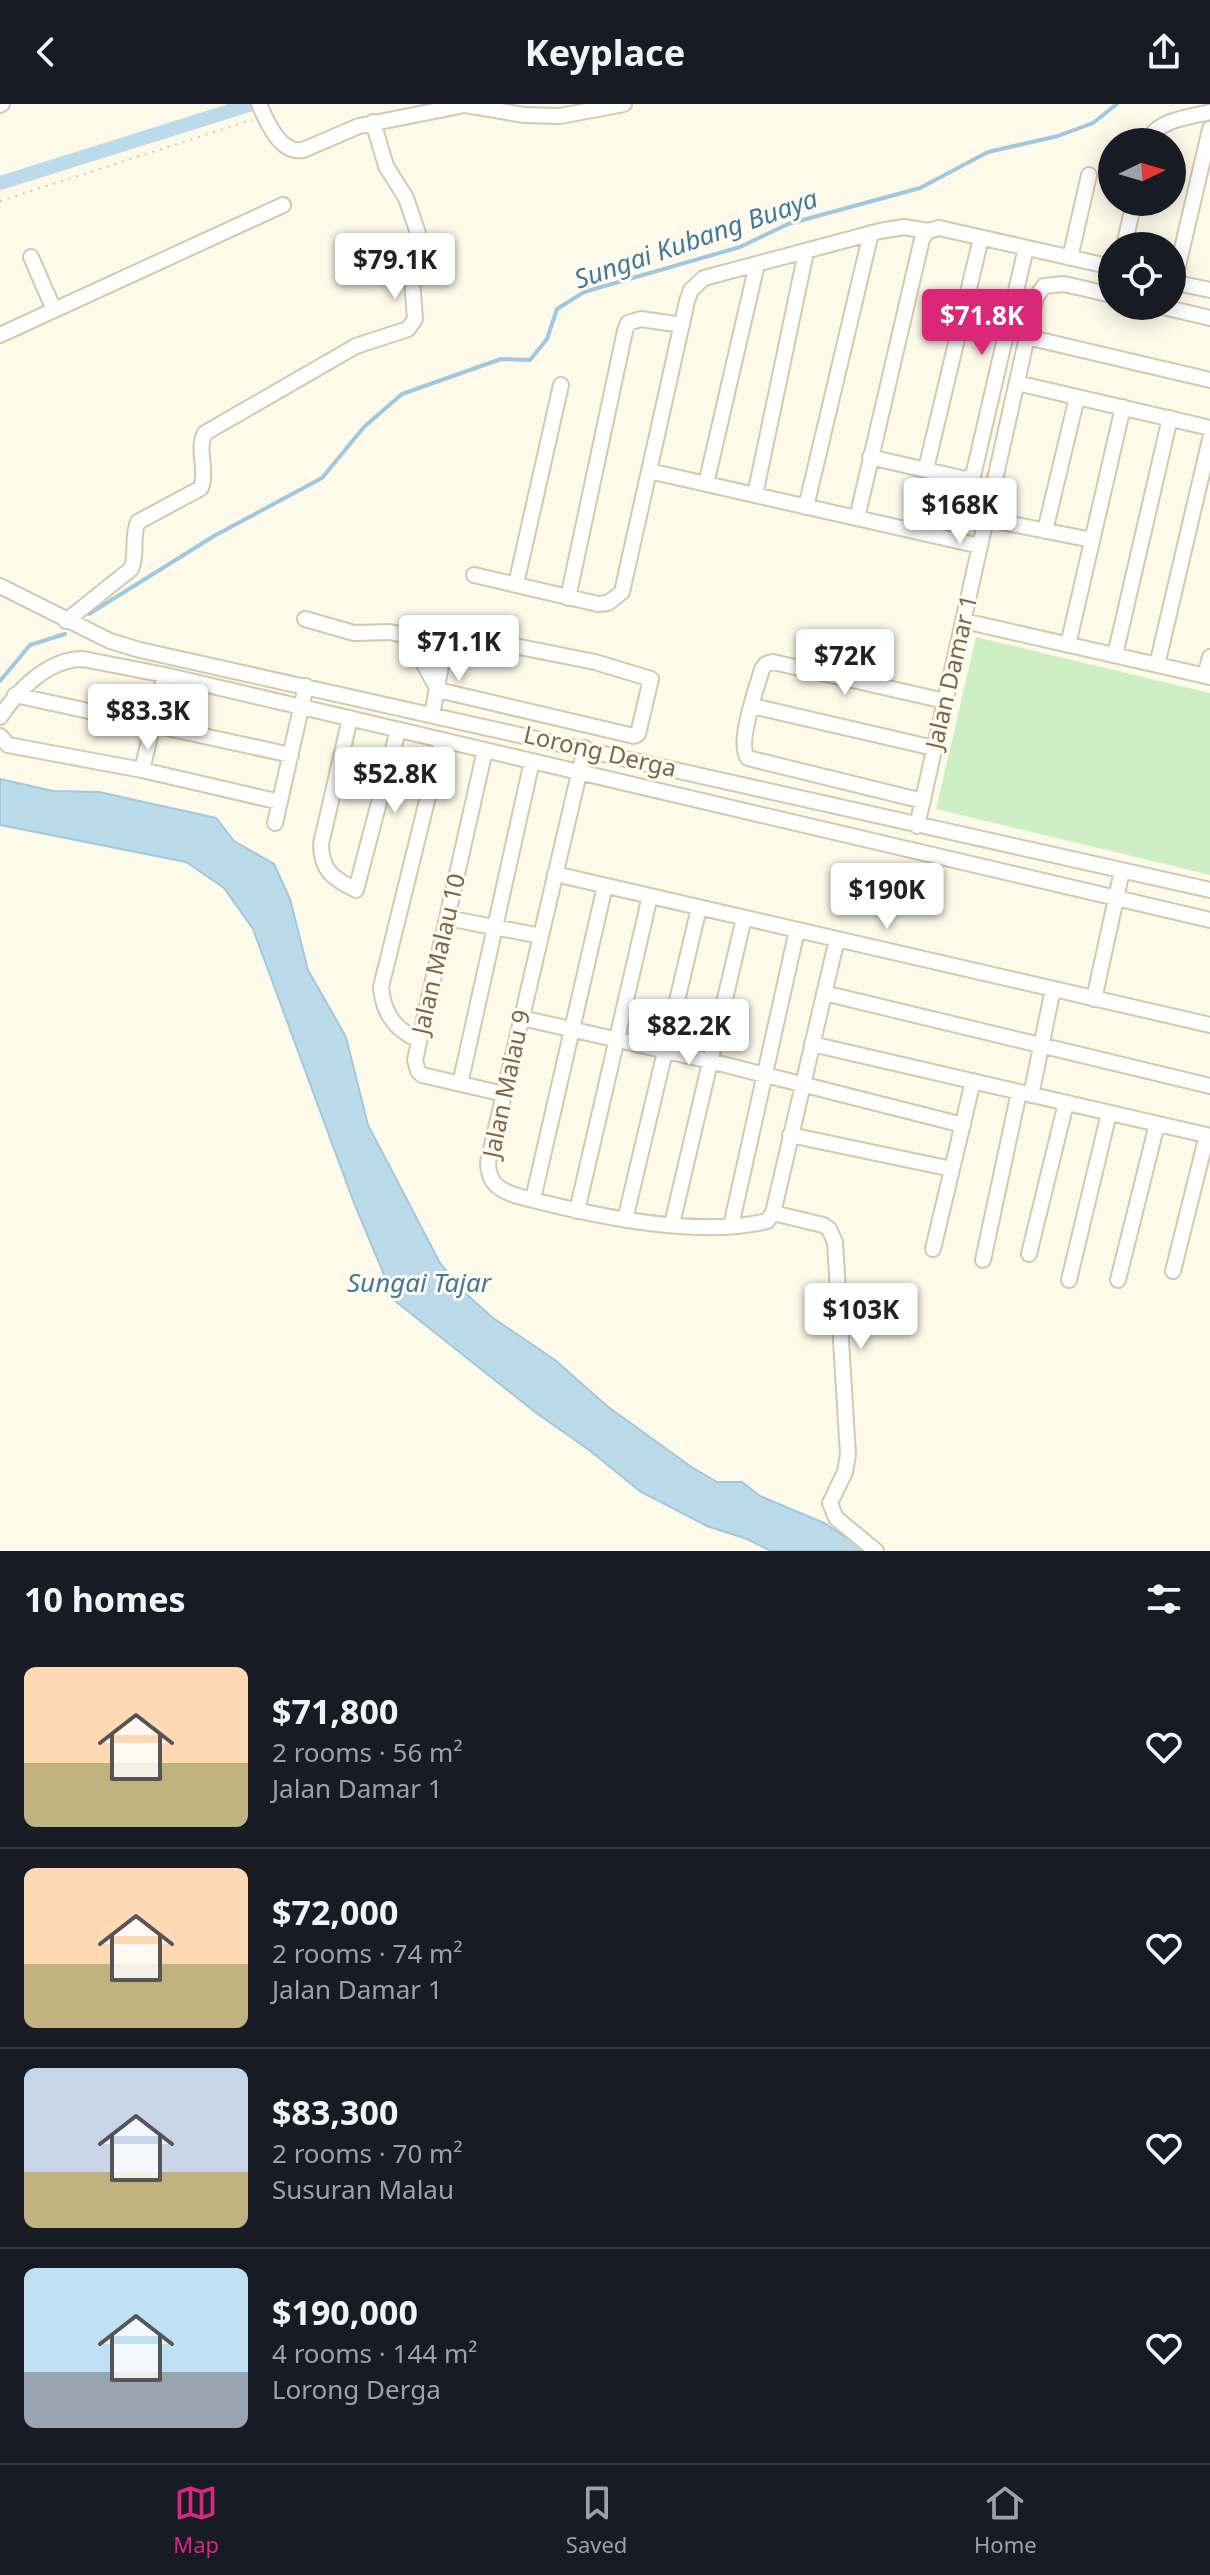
<!DOCTYPE html>
<meta charset="utf-8">
<style>
:root{--surface:#171b24;--page:#20242c;--text:#f1f3f6;--muted:#9ea1a6;--line:#363941;--accent:#db2777}
body{margin:0;font-family:"Noto Sans",sans-serif;background:var(--page);color:var(--text);height:100vh;display:flex;flex-direction:column;font-size:30px;white-space:nowrap}
*{box-sizing:border-box;margin:0}
p{font-size:26px;color:var(--muted)}
.icon{flex:none;width:44px;height:44px;fill:none;stroke:currentColor;stroke-width:2;stroke-linecap:round;stroke-linejoin:round}
.map{position:relative;height:1447px;overflow:hidden}
.sheet{display:flex;flex-direction:column;background:var(--surface);flex:1}
.sheet>*{flex:none}
.needle{width:52px;rotate:85deg}
.controls{position:absolute;left:1098px;top:24px;display:grid;gap:16px}
.controls a{display:grid;place-items:center;width:88px;height:88px;border-radius:50%;background:var(--surface);box-shadow:0 4px 20px #0003;font-size:40px}
.price{position:absolute;translate:-50% -68px;padding:0 18px;border-radius:8px;background:#fff;color:#222;font-size:26px;line-height:52px;filter:drop-shadow(0 2px 4px #0008)}
.price::after{content:'';position:absolute;left:50%;top:48px;width:24px;height:18px;margin-left:-12px;background:inherit;clip-path:polygon(0 0,100% 0,50% 100%)}
.price.on{background:var(--accent);color:#fff}
ul{padding:0;list-style:none}
li{display:flex;align-items:center;gap:24px;height:200px;padding:0 24px}
li+li{border-top:2px solid var(--line)}
li span{display:grid;place-items:center;flex:none;width:224px;height:160px;border-radius:12px;color:#555}
li>.icon{margin-inline-start:auto}
span .icon{width:96px;height:96px;fill:#fffc;stroke-width:1}
li b{font-size:34px}
h2{display:flex;justify-content:space-between;align-items:center;height:96px;padding:0 24px;font-size:34px}
header{display:flex;justify-content:space-between;align-items:center;height:104px;padding:0 24px;background:var(--surface);font-size:36px;font-weight:700}
.tabs{display:flex;justify-content:space-around;align-items:center;height:112px;border-top:2px solid var(--line);background:var(--surface);font-size:22px;color:var(--muted)}
.tabs a{display:grid;justify-items:center;gap:4px}
.tabs .on{color:var(--accent)}
.map>svg:first-child{display:block}
.green{fill:#ceefc5}
.water{fill:#bbdbeb;stroke:#a0c8de;stroke-width:2}
.lines{fill:none;stroke-linecap:round;stroke-linejoin:round}
.stream{stroke:#a0c8de;stroke-width:4}
.canal{stroke:#bbdbeb;stroke-width:14}
.minor-casing{stroke:#d5c8b0;stroke-width:18}
.path{stroke:#ddc4a0;stroke-width:2;stroke-dasharray:2 6;stroke-linecap:butt}
.minor{stroke:#fff;stroke-width:14}
.labels{text-anchor:middle;stroke-width:6;stroke-linejoin:round;paint-order:stroke}
.street-label{font-size:24px;fill:#7d6649;stroke:#fffcf2}
.water-label{font-size:26px;font-style:italic;fill:#427a9a;stroke:#fffcf2}
</style>
<header><svg class="icon" aria-label="back" viewBox="0 0 24 24"><path d="M15 5l-7 7 7 7"/></svg>Keyplace<svg class="icon" aria-label="share" viewBox="0 0 24 24"><path d="M12 15V3M7 8l5-5 5 5M5 13v7h14v-7"/></svg></header>
<div class="map">
<svg width="1210" height="1447" viewBox="0 0 1210 1447">
<rect width="100%" height="100%" fill="#fefaea"/>
<!-- green -->
<path class="green" d="M 976,533 L 1210,589 L 1210,771 L 936,705 Z"/>
<!-- water -->
<path class="water" d="M 0,675 L 53,687 L 99,688 L 216,714 L 234,737 L 274,760 L 290,795 L 308,866 L 346,933 L 368,1021 L 440,1159 L 464,1188 L 493,1214 L 555,1256 L 607,1302 L 690,1362 L 717,1378 L 742,1378 L 760,1392 L 824,1419 L 867,1447 L 771,1447 L 747,1435 L 707,1422 L 641,1388 L 589,1346 L 535,1308 L 395,1197 L 354,1099 L 253,825 L 224,784 L 186,758 L 0,721 Z"/>
<g class="lines">
<!-- stream -->
<path class="stream" d="M 89,510 L 214,432 L 322,374 L 364,323 L 402,290 L 501,255 L 530,256 L 547,235 L 557,205 L 584,188 L 740,143 L 788,120 L 920,84 L 988,48 L 1058,32 L 1093,19 L 1117,0
M 0,577 L 30,541 L 65,530"/>
<!-- canal -->
<path class="canal" d="M 0,79 L 252,0"/>
<!-- minor casing -->
<g class="minor-casing">
<path id="minor" d="M 259,0 C 267,18 280,50 303,46 L 359,22 L 465,1 L 524,11 L 560,12 L 624,0
M 0,1 L 2,0
M 1148,38 C 1155,16 1190,13 1210,8
M 1124,142 L 1134,98
M 31,153 L 54,206
M 1070,154 L 1089,71
M 1172,178 L 1210,186
M 1174,179 L 1210,25
M 1159,202 L 1210,214
M 0,231 L 283,101
M 1027,233 L 1210,276
M 1017,279 L 1210,324
M 870,353 L 965,375 L 973,372 L 1026,144
M 926,365 L 981,134
M 649,367 L 980,442
M 706,380 L 757,160
M 755,391 L 806,148
M 806,403 L 871,129
M 857,414 L 922,135 L 928,127
M 986,415 L 1092,436
M 1045,427 L 1077,293
M 474,471 L 598,500 L 608,499 L 622,488 L 687,197 L 691,186 L 704,174 L 880,127 L 904,123 L 928,127 L 939,124 L 1112,163
M 516,480 L 561,281
M 0,482 L 110,537 L 140,546 L 1210,786
M 568,494 L 625,227 L 628,219 L 641,215 L 682,221
M 305,515 L 354,529 L 390,528 L 404,531 L 415,543 L 438,586 L 634,632 L 638,630 L 651,575 L 595,558 L 459,531 C 453,532 451,532 448,538 C 441,551 436,593 432,611
M 66,517 L 131,465 C 138,450 131,433 138,418 L 201,384 C 208,366 196,346 205,329 L 356,242 L 408,225 L 415,215 L 412,176 L 419,132 L 406,94 L 386,62 L 373,18
M 964,517 L 1210,573
M 1068,541 L 1123,303
M 1115,551 L 1170,314
M 1157,561 L 1210,335
M 1205,572 L 1210,553
M 15,591 L 291,651
M 752,602 L 934,644
M 0,613 C 18,586 48,555 83,555 L 165,571 L 1210,816
M 350,614 L 321,740 C 321,767 334,775 356,786 L 398,626
M 0,632 L 8,641 L 142,666 L 280,698
M 585,644 L 488,1058 C 488,1066 489,1074 496,1081 C 506,1091 527,1094 541,1098 C 605,1114 703,1133 767,1117 L 773,1109
M 485,646 L 415,956 L 418,967 L 422,971 L 504,990
M 142,666 L 165,571
M 923,697 L 748,654 C 736,641 757,583 762,565 L 766,560 L 773,558 L 945,597
M 275,719 L 306,582
M 917,722 L 1036,193 L 1044,182 L 1064,180 L 1112,191
M 555,770 L 1210,921
M 447,814 L 541,832
M 824,889 L 1210,982
M 1094,895 L 1122,767
M 522,914 L 710,957 L 963,1021
M 419,936 C 395,926 383,909 381,883 L 442,636
M 812,940 L 1210,1032
M 460,980 L 532,657
M 1031,991 L 1053,885
M 790,1031 L 952,1065
M 533,1095 L 605,782
M 577,1107 L 650,792
M 773,1109 L 823,1121 L 829,1125 L 835,1138 L 848,1351 L 845,1368 L 830,1399 L 836,1414 L 876,1447
M 773,1109 L 837,835
M 625,1116 L 699,804
M 672,1120 L 744,814
M 731,1122 L 797,826
M 933,1145 L 973,977
M 1029,1150 L 1066,999
M 983,1156 L 1019,988
M 1173,1167 L 1207,1031
M 1069,1176 L 1109,1009
M 1118,1176 L 1157,1020"/>
</g>
<!-- path -->
<path class="path" d="M 0,97 L 252,16"/>
<!-- minor -->
<use href="#minor" class="minor"/>
</g>
<g class="labels">
<!-- street labels -->
<g class="street-label">
<text transform="translate(952 568) rotate(-77)" y="8">Jalan Damar 1</text>
<text transform="translate(600 648) rotate(13)" y="8">Lorong Derga</text>
<text transform="translate(439 850) rotate(-77)" y="8">Jalan Malau 10</text>
<text transform="translate(507 980) rotate(-78)" y="8">Jalan Malau 9</text>
</g>
<!-- water labels -->
<g class="water-label">
<text transform="translate(696 135) rotate(-19)" y="9">Sungai Kubang Buaya</text>
<text x="419" y="1188">Sungai Tajar</text>
</g>
</g>
</svg>
<div class="controls">
<a><svg class="needle" viewBox="-14 -14 28 28"><path d="M0-13l5 13h-10z" fill="#e53935"/><path d="M0 13l5-13h-10z" fill="#9ea1a6"/></svg></a>
<a><svg class="icon" aria-label="locate" viewBox="0 0 24 24"><circle cx="12" cy="12" r="6"/><path d="M12 2v4M12 18v4M2 12h4M18 12h4"/></svg></a>
</div>
<b class="price" style="left:395px;top:197px">$79.1K</b>
<b class="price on" style="left:982px;top:253px">$71.8K</b>
<b class="price" style="left:960px;top:442px">$168K</b>
<b class="price" style="left:459px;top:579px">$71.1K</b>
<b class="price" style="left:845px;top:593px">$72K</b>
<b class="price" style="left:148px;top:648px">$83.3K</b>
<b class="price" style="left:395px;top:711px">$52.8K</b>
<b class="price" style="left:887px;top:827px">$190K</b>
<b class="price" style="left:689px;top:963px">$82.2K</b>
<b class="price" style="left:861px;top:1247px">$103K</b>
</div>
<section class="sheet">
<h2>10 homes<svg class="icon" aria-label="filters" viewBox="0 0 24 24"><path d="M4 7h16M4 17h16"/><circle cx="9" cy="7" r="2"/><circle cx="15" cy="17" r="2"/></svg></h2>
<ul>
<li><span style="background:linear-gradient(#ffd9b3 60%,#c2b280 0)"><svg class="icon" aria-label="home" viewBox="0 0 24 24"><path d="M3 11l9-7 9 7M6 9v11h12V9"/></svg></span><div><b>$71,800</b><p>2 rooms · 56 m²</p><p>Jalan Damar 1</p></div><svg class="icon" aria-label="heart" viewBox="0 0 24 24"><path d="M12 20l-8-8c-3-5 5-10 8-4 3-6 11-1 8 4z"/></svg></li>
<li><span style="background:linear-gradient(#ffd9b3 60%,#c2b280 0)"><svg class="icon" aria-label="home" viewBox="0 0 24 24"><path d="M3 11l9-7 9 7M6 9v11h12V9"/></svg></span><div><b>$72,000</b><p>2 rooms · 74 m²</p><p>Jalan Damar 1</p></div><svg class="icon" aria-label="heart" viewBox="0 0 24 24"><path d="M12 20l-8-8c-3-5 5-10 8-4 3-6 11-1 8 4z"/></svg></li>
<li><span style="background:linear-gradient(#c9d6e8 65%,#c2b280 0)"><svg class="icon" aria-label="home" viewBox="0 0 24 24"><path d="M3 11l9-7 9 7M6 9v11h12V9"/></svg></span><div><b>$83,300</b><p>2 rooms · 70 m²</p><p>Susuran Malau</p></div><svg class="icon" aria-label="heart" viewBox="0 0 24 24"><path d="M12 20l-8-8c-3-5 5-10 8-4 3-6 11-1 8 4z"/></svg></li>
<li><span style="background:linear-gradient(#bfe0f5 65%,#9aa5b1 0)"><svg class="icon" aria-label="home" viewBox="0 0 24 24"><path d="M3 11l9-7 9 7M6 9v11h12V9"/></svg></span><div><b>$190,000</b><p>4 rooms · 144 m²</p><p>Lorong Derga</p></div><svg class="icon" aria-label="heart" viewBox="0 0 24 24"><path d="M12 20l-8-8c-3-5 5-10 8-4 3-6 11-1 8 4z"/></svg></li>
</ul>
</section>
<nav class="tabs">
<a class="on"><svg class="icon" aria-label="map" viewBox="0 0 24 24"><path d="M3 6l6-2 6 2 6-2v14l-6 2-6-2-6 2zM9 4v14M15 6v14"/></svg>Map</a>
<a><svg class="icon" aria-label="saved" viewBox="0 0 24 24"><path d="M7 4h10v16l-5-4-5 4z"/></svg>Saved</a>
<a><svg class="icon" aria-label="home" viewBox="0 0 24 24"><path d="M3 11l9-7 9 7M6 9v11h12V9"/></svg>Home</a>
</nav>
